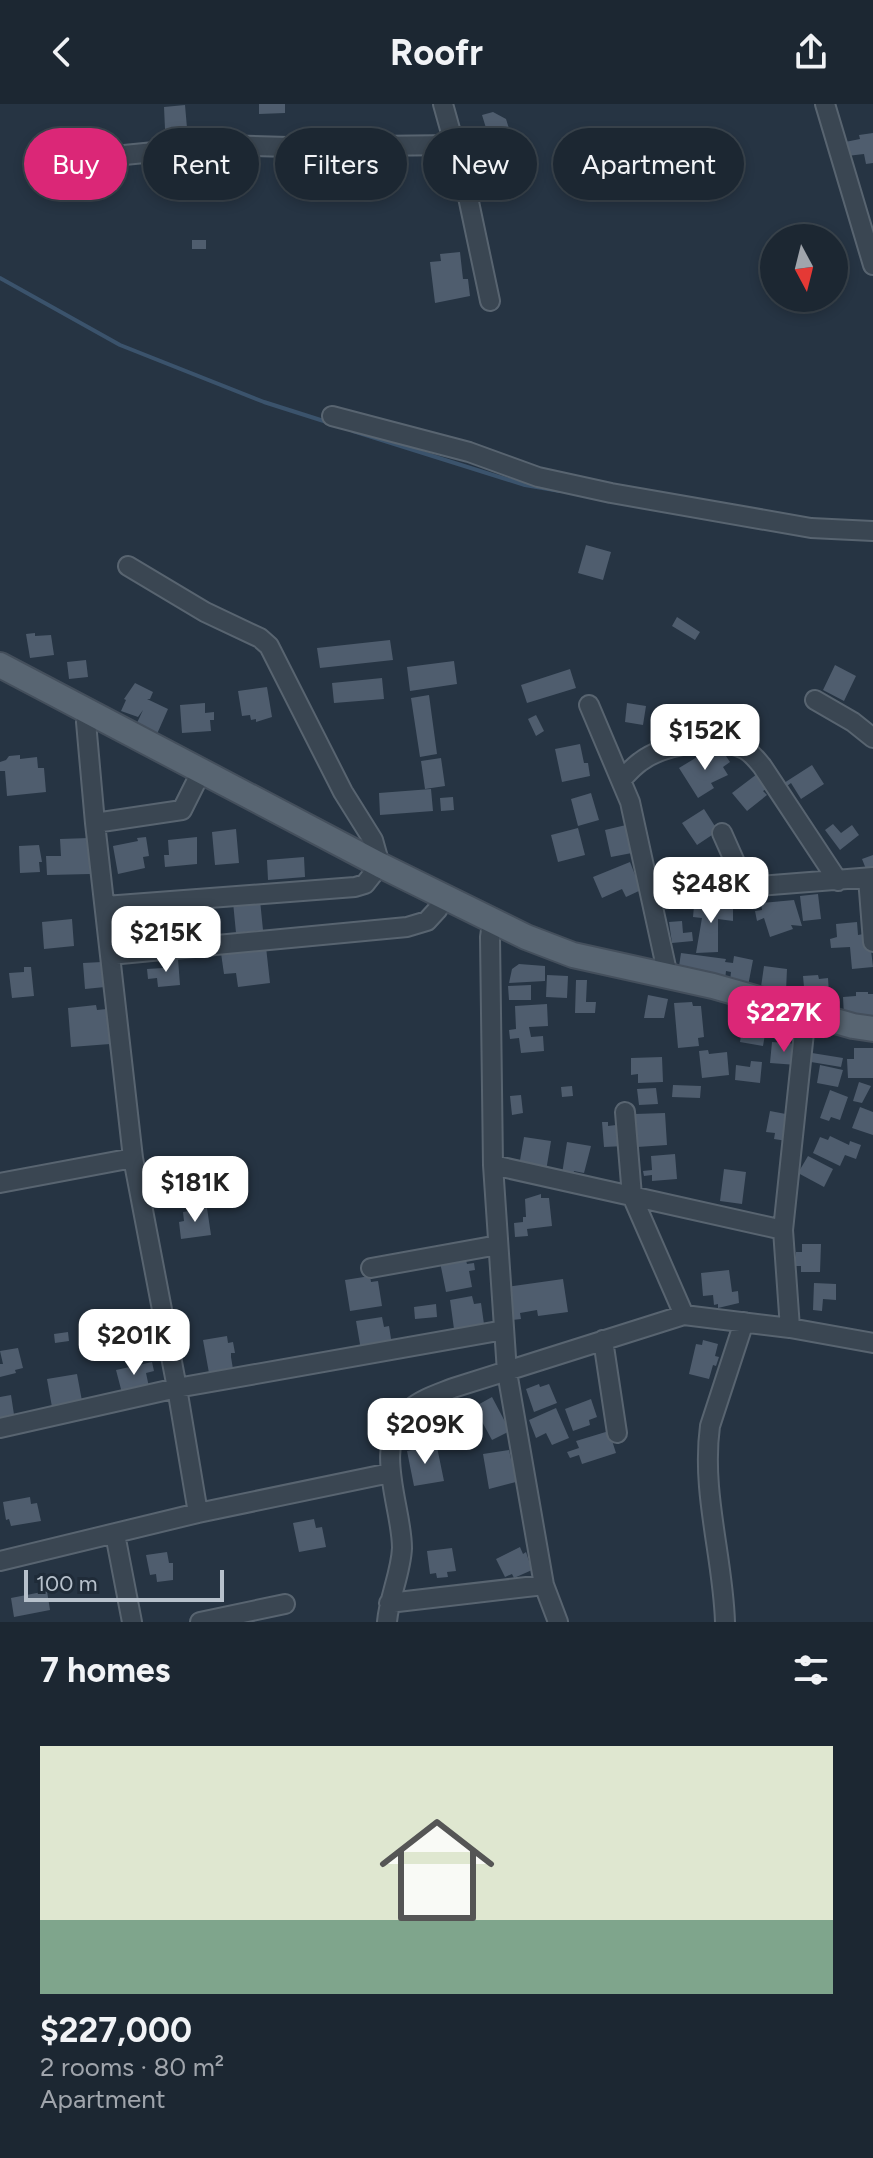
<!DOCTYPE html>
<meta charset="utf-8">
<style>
:root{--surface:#1c2732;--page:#29333e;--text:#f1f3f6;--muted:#a0a5ac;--line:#3a444d;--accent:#db2777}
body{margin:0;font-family:Figtree,sans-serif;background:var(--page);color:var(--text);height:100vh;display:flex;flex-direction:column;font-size:30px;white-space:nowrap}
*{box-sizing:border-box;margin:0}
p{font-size:26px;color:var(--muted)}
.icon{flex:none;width:44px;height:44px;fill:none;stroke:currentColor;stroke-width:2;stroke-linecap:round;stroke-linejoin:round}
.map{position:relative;height:1518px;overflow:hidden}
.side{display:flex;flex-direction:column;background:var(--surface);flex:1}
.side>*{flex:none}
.banner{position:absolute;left:24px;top:24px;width:826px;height:72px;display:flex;gap:16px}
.needle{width:52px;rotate:173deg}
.controls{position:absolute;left:760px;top:120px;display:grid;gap:16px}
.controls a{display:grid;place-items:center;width:88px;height:88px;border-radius:50%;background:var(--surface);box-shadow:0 4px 12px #0003,0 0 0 2px var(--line);font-size:40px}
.scale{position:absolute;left:24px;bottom:20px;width:200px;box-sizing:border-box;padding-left:8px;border:4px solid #b7c1cc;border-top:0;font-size:22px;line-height:28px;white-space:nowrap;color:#b7c1cc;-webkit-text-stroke:6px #1f2b38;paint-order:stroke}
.price{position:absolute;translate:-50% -68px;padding:0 18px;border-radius:16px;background:#fff;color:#222;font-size:26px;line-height:52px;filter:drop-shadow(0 2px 4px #0008)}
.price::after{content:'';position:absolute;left:50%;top:48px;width:24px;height:18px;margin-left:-12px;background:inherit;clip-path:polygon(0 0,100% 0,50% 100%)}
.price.current{background:var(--accent);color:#fff}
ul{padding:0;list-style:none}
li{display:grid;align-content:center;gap:16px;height:424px;padding:0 40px}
li span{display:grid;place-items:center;height:248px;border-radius:0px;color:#555}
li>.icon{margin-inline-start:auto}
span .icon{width:144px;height:144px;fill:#fffc;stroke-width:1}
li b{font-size:34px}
h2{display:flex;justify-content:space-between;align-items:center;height:96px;padding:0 40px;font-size:34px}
.pill{padding:0 28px;border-radius:36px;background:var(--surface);box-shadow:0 4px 12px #0003,0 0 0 2px var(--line);font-size:28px;line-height:72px}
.pill.current{background:var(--accent);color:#fff}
header{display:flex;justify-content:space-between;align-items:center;height:104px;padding:0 40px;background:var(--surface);font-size:36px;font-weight:700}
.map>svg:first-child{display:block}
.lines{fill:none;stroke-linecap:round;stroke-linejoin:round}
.stream{stroke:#3b536c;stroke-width:4}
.building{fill:#4f5d6e}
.minor-casing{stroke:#586470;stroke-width:22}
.major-casing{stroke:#444f5c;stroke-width:28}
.minor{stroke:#3a4652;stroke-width:18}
.major{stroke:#586572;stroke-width:24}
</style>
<header><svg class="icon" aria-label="back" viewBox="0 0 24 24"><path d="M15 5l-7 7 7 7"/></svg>Roofr<svg class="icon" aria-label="share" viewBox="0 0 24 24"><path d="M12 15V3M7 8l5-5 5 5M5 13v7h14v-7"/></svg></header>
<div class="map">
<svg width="873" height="1518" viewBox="0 0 873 1518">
<rect width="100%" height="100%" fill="#263443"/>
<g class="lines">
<!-- stream -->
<path class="stream" d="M 0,174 L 120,241 L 264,298 L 330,319
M 353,327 L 525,381 L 560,387"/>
</g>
<!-- building -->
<path class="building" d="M 259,0 L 285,0 L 285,9 L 259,10 Z
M 185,1 L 187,24 L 165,25 L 164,3 Z
M 493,8 L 506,15 L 511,31 L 490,37 L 482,11 Z
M 873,29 L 873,59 L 866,60 L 864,50 L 847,52 L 845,38 L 860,35 L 859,31 Z
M 192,136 L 206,136 L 206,145 L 192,145 Z
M 460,148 L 463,175 L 468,175 L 470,192 L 435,199 L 430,158 L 441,157 L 440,150 Z
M 586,441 L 611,448 L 603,476 L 578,469 Z
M 677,513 L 700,528 L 695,536 L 672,522 Z
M 35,529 L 35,532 L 51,531 L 54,551 L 30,554 L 26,530 Z
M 390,536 L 393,556 L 320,564 L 317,544 Z
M 86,556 L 88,573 L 69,575 L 67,558 Z
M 454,557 L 457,580 L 410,587 L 407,563 Z
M 835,561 L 856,572 L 844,597 L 823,586 Z
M 570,565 L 576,584 L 527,599 L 521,581 Z
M 382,574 L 384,595 L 334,599 L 332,579 Z
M 135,579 L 153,588 L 150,595 L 147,595 L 168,605 L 157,630 L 136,621 L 143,606 L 138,613 L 121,607 L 126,596 L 124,595 Z
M 267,583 L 272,613 L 256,618 L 256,615 L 251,616 L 250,611 L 242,612 L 238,587 Z
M 429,591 L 437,650 L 420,653 L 411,594 Z
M 205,599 L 205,609 L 214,608 L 214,616 L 210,616 L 211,627 L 182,629 L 180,601 Z
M 627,599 L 646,602 L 643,621 L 625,618 Z
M 536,611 L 544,627 L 536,632 L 528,615 Z
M 580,640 L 584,659 L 588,659 L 590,672 L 562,678 L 555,645 Z
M 707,647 L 710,650 L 716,647 L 719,652 L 724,649 L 730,658 L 723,663 L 728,671 L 711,679 L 714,684 L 698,694 L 679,664 Z
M 20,651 L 20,655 L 37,653 L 38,664 L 44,664 L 46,688 L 7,692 L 5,667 L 0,667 L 0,658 L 6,656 L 9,652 Z
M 441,654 L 445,682 L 425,685 L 421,657 Z
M 812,661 L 824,680 L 801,695 L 791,679 L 787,682 L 784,679 Z
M 757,670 L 768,684 L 763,687 L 767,691 L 747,707 L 732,689 Z
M 431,685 L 433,707 L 380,711 L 379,689 Z
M 591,689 L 599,716 L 578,722 L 571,695 Z
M 453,693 L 454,706 L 441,707 L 440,694 Z
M 704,705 L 718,727 L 697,741 L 682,719 Z
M 833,720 L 841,729 L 852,721 L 859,731 L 840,746 L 825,726 Z
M 626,721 L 632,749 L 611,753 L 605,726 Z
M 578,724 L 585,751 L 558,758 L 551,731 Z
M 236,725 L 239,759 L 215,761 L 212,728 Z
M 146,733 L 149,752 L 143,753 L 145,764 L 118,770 L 113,742 L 138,737 L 137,734 Z
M 197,733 L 197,760 L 165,763 L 164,751 L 169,751 L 168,736 Z
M 89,734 L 90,770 L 47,771 L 46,752 L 61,752 L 60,735 Z
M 39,741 L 42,758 L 39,758 L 40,768 L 20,769 L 19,742 Z
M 873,751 L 873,763 L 866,765 L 862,755 Z
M 304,753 L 305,773 L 268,776 L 267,756 Z
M 630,758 L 641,786 L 626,793 L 622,785 L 602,794 L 593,773 Z
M 818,790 L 821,815 L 803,817 L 800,792 Z
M 260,796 L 263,826 L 236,829 L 233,798 Z
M 794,796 L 802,822 L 791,821 L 793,825 L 770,833 L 764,814 L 757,817 L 755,807 L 762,806 L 761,799 Z
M 733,799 L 733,817 L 718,815 L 718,848 L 696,849 L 702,814 L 693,813 L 694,802 Z
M 178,802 L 181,835 L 151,838 L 147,805 Z
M 72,815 L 74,842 L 44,845 L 42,818 Z
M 682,817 L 683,829 L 692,828 L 693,837 L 672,839 L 669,818 Z
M 857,818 L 858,831 L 869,829 L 873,863 L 852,865 L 850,843 L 831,844 L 830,835 L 837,833 L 836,820 Z
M 266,843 L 270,879 L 238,883 L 236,869 L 224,870 L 221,849 Z
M 681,849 L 726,855 L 725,858 L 733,859 L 734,852 L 753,856 L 748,882 L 730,877 L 731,868 L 726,867 L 725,876 L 678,869 Z
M 178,855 L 180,881 L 158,883 L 157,874 L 148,875 L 147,865 L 163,864 L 163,856 Z
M 102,858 L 105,883 L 85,885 L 83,859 Z
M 519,860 L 545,862 L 545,877 L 509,879 L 512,865 Z
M 764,862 L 787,865 L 786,887 L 761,883 Z
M 24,863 L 31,863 L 34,892 L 12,894 L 9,869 L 24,868 Z
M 547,871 L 568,872 L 567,894 L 546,893 Z
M 818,871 L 819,875 L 828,874 L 830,904 L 798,895 L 798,884 L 804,883 L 803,872 Z
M 576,876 L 587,876 L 586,898 L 596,898 L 595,909 L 575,909 Z
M 531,881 L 531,896 L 509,896 L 508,882 Z
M 856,888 L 868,888 L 868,890 L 873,890 L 873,913 L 844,913 L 843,893 L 856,892 Z
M 648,891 L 668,895 L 664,914 L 644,914 Z
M 692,898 L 693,902 L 701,902 L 704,933 L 698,934 L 699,942 L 678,944 L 674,899 Z
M 547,900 L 548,922 L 529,923 L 531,933 L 543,932 L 544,947 L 521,949 L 519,934 L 510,935 L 509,926 L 516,925 L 515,902 Z
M 96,901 L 97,906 L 107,905 L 110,940 L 71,943 L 68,904 Z
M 745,909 L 768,913 L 763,942 L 740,938 Z
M 776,915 L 801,922 L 800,937 L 774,935 Z
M 772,938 L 798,940 L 797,961 L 770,959 Z
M 854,944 L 873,944 L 873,974 L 848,974 L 847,955 L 854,955 Z
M 708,946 L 709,950 L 727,948 L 729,971 L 702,974 L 699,947 Z
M 812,949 L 843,954 L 841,963 L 811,958 Z
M 662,953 L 663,978 L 638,979 L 638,970 L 631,971 L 631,954 Z
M 751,957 L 762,958 L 760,979 L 735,976 L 736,961 L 750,963 Z
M 820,961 L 843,966 L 838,983 L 817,979 Z
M 859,978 L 871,982 L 862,999 L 853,997 Z
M 673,981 L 701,982 L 700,994 L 672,993 Z
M 572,982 L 573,992 L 562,993 L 561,983 Z
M 656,984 L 658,1000 L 639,1001 L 637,985 Z
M 830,986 L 848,993 L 840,1016 L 831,1013 L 829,1017 L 820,1014 Z
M 521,991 L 523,1009 L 512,1011 L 510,992 Z
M 860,1003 L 873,1008 L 873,1031 L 852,1024 Z
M 770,1007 L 791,1011 L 787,1037 L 774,1035 L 775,1029 L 766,1028 Z
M 665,1009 L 667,1041 L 637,1043 L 635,1010 Z
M 602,1018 L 608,1018 L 608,1022 L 624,1020 L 625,1042 L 604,1043 Z
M 830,1032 L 849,1041 L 850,1037 L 861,1041 L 856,1055 L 845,1051 L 840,1062 L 813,1049 L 820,1033 L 828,1036 Z
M 524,1033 L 551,1037 L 546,1067 L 519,1062 Z
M 567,1038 L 591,1042 L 584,1069 L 574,1067 L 573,1072 L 562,1070 Z
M 675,1050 L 677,1075 L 652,1077 L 652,1071 L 644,1072 L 643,1067 L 652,1066 L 651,1052 Z
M 808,1052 L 833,1065 L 824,1083 L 798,1069 Z
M 724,1065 L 746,1068 L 742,1100 L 720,1097 Z
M 541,1090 L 541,1094 L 549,1094 L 552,1122 L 527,1125 L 528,1132 L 515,1133 L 514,1119 L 523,1118 L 523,1113 L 526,1113 L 525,1095 Z
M 207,1104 L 211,1131 L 181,1135 L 179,1118 L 184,1117 L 183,1108 Z
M 802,1140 L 821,1140 L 820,1168 L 801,1168 L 801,1162 L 795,1162 L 796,1148 L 802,1148 Z
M 465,1153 L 467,1160 L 474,1159 L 475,1166 L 469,1167 L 472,1183 L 446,1188 L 440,1158 Z
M 729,1166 L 732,1188 L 738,1187 L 739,1199 L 718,1204 L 718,1200 L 714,1201 L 713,1191 L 703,1192 L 701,1169 Z
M 370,1172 L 371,1178 L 378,1177 L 382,1202 L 350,1207 L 345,1176 Z
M 563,1175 L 568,1208 L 538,1212 L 537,1206 L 520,1209 L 521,1215 L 512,1216 L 507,1183 Z
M 814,1179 L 836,1180 L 836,1196 L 823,1195 L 822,1207 L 813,1206 Z
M 472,1192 L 474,1200 L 481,1199 L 484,1220 L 454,1225 L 450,1196 Z
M 436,1200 L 437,1213 L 415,1215 L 414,1203 Z
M 382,1213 L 384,1223 L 389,1222 L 392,1241 L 361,1246 L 356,1217 Z
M 68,1228 L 69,1237 L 55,1239 L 54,1230 Z
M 227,1232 L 228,1239 L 233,1238 L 235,1249 L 231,1249 L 231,1253 L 233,1265 L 209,1269 L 203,1236 Z
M 703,1236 L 718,1240 L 715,1252 L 719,1253 L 716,1262 L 713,1261 L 709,1275 L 689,1270 L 696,1240 L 702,1241 Z
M 18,1244 L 23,1264 L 15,1266 L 16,1269 L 0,1273 L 0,1260 L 3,1260 L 0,1247 Z
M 152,1258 L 154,1267 L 146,1269 L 149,1283 L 122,1289 L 116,1266 Z
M 77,1270 L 82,1297 L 52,1303 L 47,1275 Z
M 539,1280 L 540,1283 L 549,1280 L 557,1299 L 534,1308 L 526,1285 Z
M 11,1291 L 15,1317 L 0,1319 L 0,1293 Z
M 492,1293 L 510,1327 L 492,1336 L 474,1303 Z
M 591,1295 L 597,1313 L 589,1316 L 590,1321 L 573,1327 L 565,1305 Z
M 556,1304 L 569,1334 L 552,1341 L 546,1329 L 536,1334 L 529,1316 Z
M 609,1327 L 616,1349 L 582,1360 L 579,1351 L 570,1354 L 567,1348 L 579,1344 L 576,1337 Z
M 426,1340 L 427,1345 L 437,1343 L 444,1377 L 414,1382 L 407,1347 L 418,1345 L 418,1341 Z
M 509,1346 L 511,1355 L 515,1355 L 516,1378 L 489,1385 L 483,1350 Z
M 30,1393 L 31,1400 L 37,1399 L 41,1417 L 11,1422 L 9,1415 L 6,1416 L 3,1398 Z
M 314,1415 L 316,1424 L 322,1423 L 326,1443 L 299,1448 L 293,1419 Z
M 520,1443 L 523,1450 L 526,1448 L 532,1466 L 514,1474 L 512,1470 L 505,1473 L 496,1455 Z
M 452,1444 L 456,1467 L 447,1468 L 448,1473 L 437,1474 L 436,1469 L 430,1470 L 427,1447 Z
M 167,1448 L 169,1459 L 173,1459 L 173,1476 L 157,1478 L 156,1470 L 150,1471 L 146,1451 Z
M 47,1487 L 50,1506 L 14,1513 L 11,1494 Z"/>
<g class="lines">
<!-- minor casing -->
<g class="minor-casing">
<path id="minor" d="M 443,0 L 465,79 L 490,197
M 825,0 L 873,161
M 74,56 L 225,41 L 288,43 L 454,41
M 332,312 L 469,348 L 538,373 L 611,389 L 811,424 L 873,427
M 815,596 L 853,618 L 873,634
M 589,601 L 630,698 L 668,872
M 86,618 L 95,719 L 133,1054 L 177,1284 L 198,1409
M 621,676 C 627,670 633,663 640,658 C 664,640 716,631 744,645 C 752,649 756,655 762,662 L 838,777
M 95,719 L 182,706 L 196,678
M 722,729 L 746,783
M 868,774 L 873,838
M 653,795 L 746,783 L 873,773
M 105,802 L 355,783 L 365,780 L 380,761 L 373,736 L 343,688 L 269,542 L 260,534 L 205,508 L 128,462
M 492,819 L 490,833 L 493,1061 L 507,1268 L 544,1481 L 558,1518
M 110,851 L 407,823 L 427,817 L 438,805
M 625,1008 L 632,1092 L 684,1211
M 493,1061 L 783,1126
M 0,1079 L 133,1054
M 371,1164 L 498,1141
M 790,1224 L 783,1126 L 805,919
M 603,1236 L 617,1329
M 0,1324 L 177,1284 L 504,1226
M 115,1430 L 132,1518
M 0,1457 L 198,1409 L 390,1369
M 389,1499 L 544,1481
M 200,1518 L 285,1500
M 387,1518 C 389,1493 401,1469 402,1444 C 402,1401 371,1342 409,1306 C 421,1295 438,1290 453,1284 L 684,1211 L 790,1224 L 873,1239
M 725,1518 C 723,1453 701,1388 710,1322 L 744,1218"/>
</g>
<!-- major casing -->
<g class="major-casing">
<path id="major" d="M 0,561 L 380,761 L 526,833 L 573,851 L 713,882 L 853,922 L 873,925"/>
</g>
<!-- minor -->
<use href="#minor" class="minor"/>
<!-- major -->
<use href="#major" class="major"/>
</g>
</svg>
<div class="controls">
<a><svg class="needle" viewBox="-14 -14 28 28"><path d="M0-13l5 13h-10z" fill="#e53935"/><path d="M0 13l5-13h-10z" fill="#a0a5ac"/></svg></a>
</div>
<div class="scale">100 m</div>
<b class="price" style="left:705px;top:668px">$152K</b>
<b class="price" style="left:711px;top:821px">$248K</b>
<b class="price" style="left:166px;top:870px">$215K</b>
<b class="price current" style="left:784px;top:950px">$227K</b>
<b class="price" style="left:195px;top:1120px">$181K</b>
<b class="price" style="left:134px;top:1273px">$201K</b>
<b class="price" style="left:425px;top:1362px">$209K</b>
<div class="banner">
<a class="pill current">Buy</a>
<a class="pill">Rent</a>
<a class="pill">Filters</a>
<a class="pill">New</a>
<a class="pill">Apartment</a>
</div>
</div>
<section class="side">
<h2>7 homes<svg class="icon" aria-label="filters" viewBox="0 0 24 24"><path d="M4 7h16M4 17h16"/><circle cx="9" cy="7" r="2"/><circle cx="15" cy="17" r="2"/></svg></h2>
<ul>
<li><span style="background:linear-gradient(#dfe7d0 70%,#7fa58c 0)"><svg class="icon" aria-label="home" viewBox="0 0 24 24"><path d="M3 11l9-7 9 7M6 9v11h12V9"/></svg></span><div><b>$227,000</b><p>2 rooms · 80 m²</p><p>Apartment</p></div></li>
</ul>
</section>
